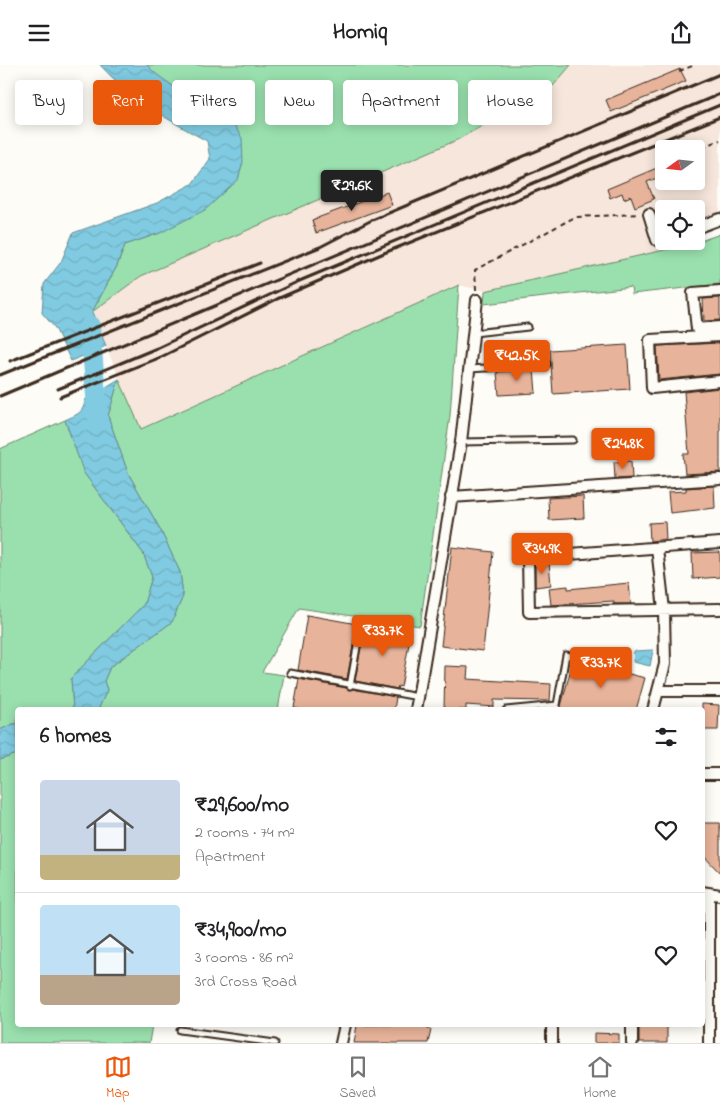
<!DOCTYPE html>
<meta charset="utf-8">
<style>
:root{--surface:#fff;--page:#f6f6f6;--text:#202124;--muted:#757577;--line:#e0e0e0;--accent:#ea580c}
body{margin:0;font-family:"Indie Flower",sans-serif;background:var(--page);color:var(--text);height:100vh;display:flex;flex-direction:column;font-size:19px;white-space:nowrap}
*{box-sizing:border-box;margin:0}
p{font-size:16px;color:var(--muted)}
.icon{flex:none;width:28px;height:28px;fill:none;stroke:currentColor;stroke-width:2;stroke-linecap:round;stroke-linejoin:round}
.map{position:relative;flex:1;overflow:hidden}
.details{position:absolute;left:15px;top:642px;width:690px;height:320px;display:flex;flex-direction:column;background:var(--surface);border-radius:5px;box-shadow:0 2px 12px #0003}
.details>*{flex:none}
.hud{position:absolute;left:15px;top:15px;width:690px;height:45px;display:flex;gap:10px}
.needle{width:32px;rotate:255deg}
.fabs{position:absolute;left:655px;top:75px;display:grid;gap:10px}
.fabs a{display:grid;place-items:center;width:50px;height:50px;border-radius:5px;background:var(--surface);box-shadow:0 2px 12px #0003;font-size:25px}
.price{position:absolute;translate:-50% -42px;padding:0 11px;border-radius:5px;background:var(--accent);color:#fff;font-size:16px;line-height:32px;filter:drop-shadow(0 1px 2px #0008)}
.price::after{content:'';position:absolute;left:50%;top:30px;width:15px;height:11px;margin-left:-8px;background:inherit;clip-path:polygon(0 0,100% 0,50% 100%)}
.price.selected{background:#222;color:#fff}
ul{padding:0;list-style:none}
li{display:flex;align-items:center;gap:15px;height:125px;padding:0 25px}
li+li{border-top:1px solid var(--line)}
li span{display:grid;place-items:center;flex:none;width:140px;height:100px;border-radius:5px;color:#555}
li>.icon{margin-inline-start:auto}
span .icon{width:60px;height:60px;fill:#fffc;stroke-width:1}
li b{font-size:21px}
h2{display:flex;justify-content:space-between;align-items:center;height:60px;padding:0 25px;font-size:21px}
.pill{padding:0 18px;border-radius:5px;background:var(--surface);box-shadow:0 2px 12px #0003;font-size:18px;line-height:45px}
.pill.selected{background:var(--accent);color:#fff}
header{display:flex;justify-content:space-between;align-items:center;height:65px;padding:0 25px;background:var(--surface);font-size:22px;font-weight:800}
.tab-bar{display:flex;justify-content:space-around;align-items:center;height:70px;border-top:1px solid var(--line);background:var(--surface);font-size:14px;color:var(--muted)}
.tab-bar a{display:grid;justify-items:center;gap:2px}
.tab-bar .selected{color:var(--accent)}
.map>svg:first-child{display:block}
.built{fill:#f6e6db;fill-rule:evenodd}
.green{fill:#9ae0ae;stroke:#6a8566}
.water{fill:url(#water-waves);stroke:#648b93}
.lines{fill:none;stroke-linecap:round;stroke-linejoin:round}
.river{stroke:#80cbe1;stroke-width:20}
.building{fill:#e7b39a;stroke:#3b2a1e}
.service-casing{stroke:#3b2a1e;stroke-width:9}
.minor-casing{stroke:#3b2a1e;stroke-width:14}
.path{stroke:#3b2a1e;stroke-width:2;stroke-dasharray:5 4;stroke-linecap:butt}
.service{stroke:#fdfcf7;stroke-width:5}
.minor{stroke:#fdfcf7;stroke-width:10}
.rail{stroke:#3b2a1e;stroke-width:3}
</style>
<header><svg class="icon" aria-label="menu" viewBox="0 0 24 24"><path d="M4 6h16M4 12h16M4 18h16"/></svg>Homiq<svg class="icon" aria-label="share" viewBox="0 0 24 24"><path d="M12 15V3M7 8l5-5 5 5M5 13v7h14v-7"/></svg></header>
<div class="map">
<svg width="720" height="978" viewBox="0 0 720 978">
<defs>
<pattern id="water-waves" width="16" height="10" patternUnits="userSpaceOnUse" patternTransform="scale(1.25)"><rect width="16" height="10" fill="#80cbe1"/><path d="M0 5q4-4 8 0t8 0" fill="none" stroke="#70aec1"/></pattern>
</defs>
<rect width="100%" height="100%" fill="#fdfcf7"/>
<filter id="ink" filterUnits="userSpaceOnUse"><feTurbulence type="fractalNoise" baseFrequency=".02" numOctaves="2"/><feDisplacementMap in="SourceGraphic" scale="10" xChannelSelector="R" yChannelSelector="G"/><feConvolveMatrix kernelMatrix="1 2 1 2 8 2 1 2 1" color-interpolation-filters="sRGB"/></filter>
<g filter="url(#ink)">
<!-- built -->
<path class="built" d="M 571,0 L 720,0 L 720,151 L 695,178 L 485,226 L 459,220 L 140,364 L 92,247 L 141,211 L 457,74 L 553,21 ZM 664,84 L 696,84 L 696,116 L 664,116 ZM 664,144 L 696,144 L 696,176 L 664,176 Z"/>
<!-- green -->
<path class="green" d="M 147,0 L 571,0 L 553,21 L 457,75 L 141,211 L 92,247 L 117,201 L 125,180 L 160,168 L 235,62 C 205,45 171,26 147,0 Z
M 720,169 L 720,219 L 632,229 L 631,222 L 484,239 L 485,226 L 695,178 Z
M 459,220 L 450,351 L 420,561 L 299,543 L 262,607 L 284,610 L 278,645 L 98,645 L 107,625 L 104,616 L 110,602 L 172,557 L 183,531 L 180,507 L 160,464 L 128,408 L 108,351 L 119,314 L 141,364 Z
M 65,355 L 84,408 L 143,488 L 152,512 L 144,539 L 71,613 L 73,645 L 18,645 L 17,659 L 13,659 L 0,665 L 0,384 Z
M 621,585 L 621,601 L 584,592 L 584,588 Z
M 17,689 L 18,960 L 152,960 L 149,978 L 0,978 L 0,695 Z"/>
<!-- water -->
<path class="water" d="M 100,0 L 147,0 L 156,9 L 208,46 L 235,62 L 242,73 L 243,97 L 238,115 L 205,145 L 160,168 L 125,180 L 117,201 L 92,247 L 106,281 L 71,296 L 55,263 L 42,248 L 44,219 L 61,197 L 73,168 L 157,138 L 192,119 L 210,94 L 207,76 C 168,55 130,33 100,0 Z
M 119,314 L 108,351 L 128,408 L 160,464 L 180,507 L 183,531 L 172,557 L 110,602 L 104,616 L 107,625 L 98,645 L 73,645 L 71,613 L 144,539 L 152,512 L 143,488 L 84,408 L 65,355 C 76,350 84,348 85,335 Z
M 653,585 L 650,601 L 633,597 L 634,586 Z
M 13,659 L 17,659 L 17,689 L 0,695 L 0,665 Z"/>
<g class="lines">
<!-- river -->
<path class="river" d="M 90,261 L 98,354"/>
</g>
<!-- building -->
<path class="building" d="M 680,4 L 686,16 L 611,47 L 606,35 Z
M 664,100 L 664,110 L 647,117 L 654,134 L 635,142 L 631,131 L 624,134 L 622,128 L 610,133 L 607,124 Z
M 387,127 L 392,140 L 316,168 L 312,155 Z
M 720,233 L 720,255 L 704,256 L 703,234 Z
M 720,278 L 720,309 L 659,315 L 657,281 Z
M 627,280 L 630,324 L 553,329 L 550,285 Z
M 534,304 L 536,328 L 499,330 L 497,307 Z
M 720,323 L 720,407 L 685,409 L 683,389 L 689,389 L 684,327 Z
M 631,396 L 632,413 L 615,414 L 614,397 Z
M 714,421 L 715,443 L 670,448 L 668,427 L 686,426 L 686,423 Z
M 583,431 L 584,453 L 549,455 L 548,433 Z
M 665,457 L 666,474 L 650,476 L 649,458 Z
M 452,482 L 493,487 L 483,586 L 441,581 Z
M 720,487 L 720,512 L 693,514 L 692,488 Z
M 549,497 L 551,520 L 535,522 L 535,498 Z
M 629,518 L 631,539 L 614,539 L 614,536 L 551,540 L 549,523 L 568,521 L 568,524 Z
M 307,550 L 357,559 L 347,614 L 298,605 Z
M 365,559 L 411,568 L 401,622 L 398,621 L 397,624 L 355,616 Z
M 573,596 L 590,599 L 645,613 L 636,645 L 560,645 Z
M 445,601 L 468,602 L 467,614 L 551,619 L 550,636 L 494,635 L 494,642 L 466,640 L 466,645 L 444,644 Z
M 299,614 L 346,623 L 349,625 L 353,624 L 396,632 L 394,645 L 303,645 L 294,643 Z
M 702,639 L 719,640 L 718,665 L 702,665 Z
M 702,758 L 720,758 L 720,808 L 702,789 Z
M 357,960 L 424,960 L 431,965 L 428,978 L 354,978 Z
M 639,960 L 667,960 L 667,978 L 639,978 Z
M 594,968 L 619,969 L 619,978 L 594,978 Z"/>
<g class="lines">
<!-- service casing -->
<g class="service-casing">
<path id="service" d="M 474,268 L 528,262
M 470,304 L 547,299
M 461,377 L 573,375
M 290,608 L 418,632
M 350,621 L 361,560
M 557,640 L 566,590 L 588,595
M 506,645 L 557,640 L 556,645
M 180,965 L 275,978"/>
</g>
<!-- minor casing -->
<g class="minor-casing">
<path id="minor" d="M 649,149 L 657,175 L 664,174
M 696,163 L 720,154
M 720,226 L 693,228 L 697,264 L 720,262
M 720,271 L 650,275 L 652,323 L 720,316
M 451,432 L 720,414
M 720,478 L 528,492 L 529,547 L 720,544
M 658,626 L 720,626
M 416,645 L 461,377 L 477,235
M 653,645 L 665,599 L 664,545 L 657,483
M 702,709 L 720,709
M 702,827 L 720,830
M 341,978 L 345,960
M 552,978 L 552,960
M 632,978 L 632,960
M 709,978 L 709,828"/>
</g>
<!-- path -->
<path class="path" d="M 679,6 L 695,0
M 702,82 L 720,75
M 476,225 L 475,205 L 575,152 L 639,149"/>
<!-- service -->
<use href="#service" class="service"/>
<!-- minor -->
<use href="#minor" class="minor"/>
<!-- rail -->
<path class="rail" d="M 10,296 L 260,198
M 0,310 L 320,182 L 372,155 L 720,9
M 58,324 L 157,283 L 297,217 L 720,40
M 0,331 L 720,29
M 60,332 L 161,292 L 277,234 L 384,188 L 720,52"/>
</g>
</g>
</svg>
<div class="fabs">
<a><svg class="needle" viewBox="-14 -14 28 28"><path d="M0-13l5 13h-10z" fill="#e53935"/><path d="M0 13l5-13h-10z" fill="#757577"/></svg></a>
<a><svg class="icon" aria-label="locate" viewBox="0 0 24 24"><circle cx="12" cy="12" r="6"/><path d="M12 2v4M12 18v4M2 12h4M18 12h4"/></svg></a>
</div>
<b class="price selected" style="left:352px;top:147px">₹29.6K</b>
<b class="price" style="left:517px;top:317px">₹42.5K</b>
<b class="price" style="left:623px;top:405px">₹24.8K</b>
<b class="price" style="left:542px;top:510px">₹34.9K</b>
<b class="price" style="left:383px;top:592px">₹33.7K</b>
<b class="price" style="left:601px;top:624px">₹33.7K</b>
<div class="hud">
<a class="pill">Buy</a>
<a class="pill selected">Rent</a>
<a class="pill">Filters</a>
<a class="pill">New</a>
<a class="pill">Apartment</a>
<a class="pill">House</a>
</div>
<section class="details">
<h2>6 homes<svg class="icon" aria-label="filters" viewBox="0 0 24 24"><path d="M4 7h16M4 17h16"/><circle cx="9" cy="7" r="2"/><circle cx="15" cy="17" r="2"/></svg></h2>
<ul>
<li><span style="background:linear-gradient(#c9d6e8 75%,#c2b280 0)"><svg class="icon" aria-label="home" viewBox="0 0 24 24"><path d="M3 11l9-7 9 7M6 9v11h12V9"/></svg></span><div><b>₹29,600/mo</b><p>2 rooms · 74 m²</p><p>Apartment</p></div><svg class="icon" aria-label="heart" viewBox="0 0 24 24"><path d="M12 20l-8-8c-3-5 5-10 8-4 3-6 11-1 8 4z"/></svg></li>
<li><span style="background:linear-gradient(#bfe0f5 70%,#b9a48a 0)"><svg class="icon" aria-label="home" viewBox="0 0 24 24"><path d="M3 11l9-7 9 7M6 9v11h12V9"/></svg></span><div><b>₹34,900/mo</b><p>3 rooms · 86 m²</p><p>3rd Cross Road</p></div><svg class="icon" aria-label="heart" viewBox="0 0 24 24"><path d="M12 20l-8-8c-3-5 5-10 8-4 3-6 11-1 8 4z"/></svg></li>
</ul>
</section>
</div>
<nav class="tab-bar">
<a class="selected"><svg class="icon" aria-label="map" viewBox="0 0 24 24"><path d="M3 6l6-2 6 2 6-2v14l-6 2-6-2-6 2zM9 4v14M15 6v14"/></svg>Map</a>
<a><svg class="icon" aria-label="saved" viewBox="0 0 24 24"><path d="M7 4h10v16l-5-4-5 4z"/></svg>Saved</a>
<a><svg class="icon" aria-label="home" viewBox="0 0 24 24"><path d="M3 11l9-7 9 7M6 9v11h12V9"/></svg>Home</a>
</nav>
